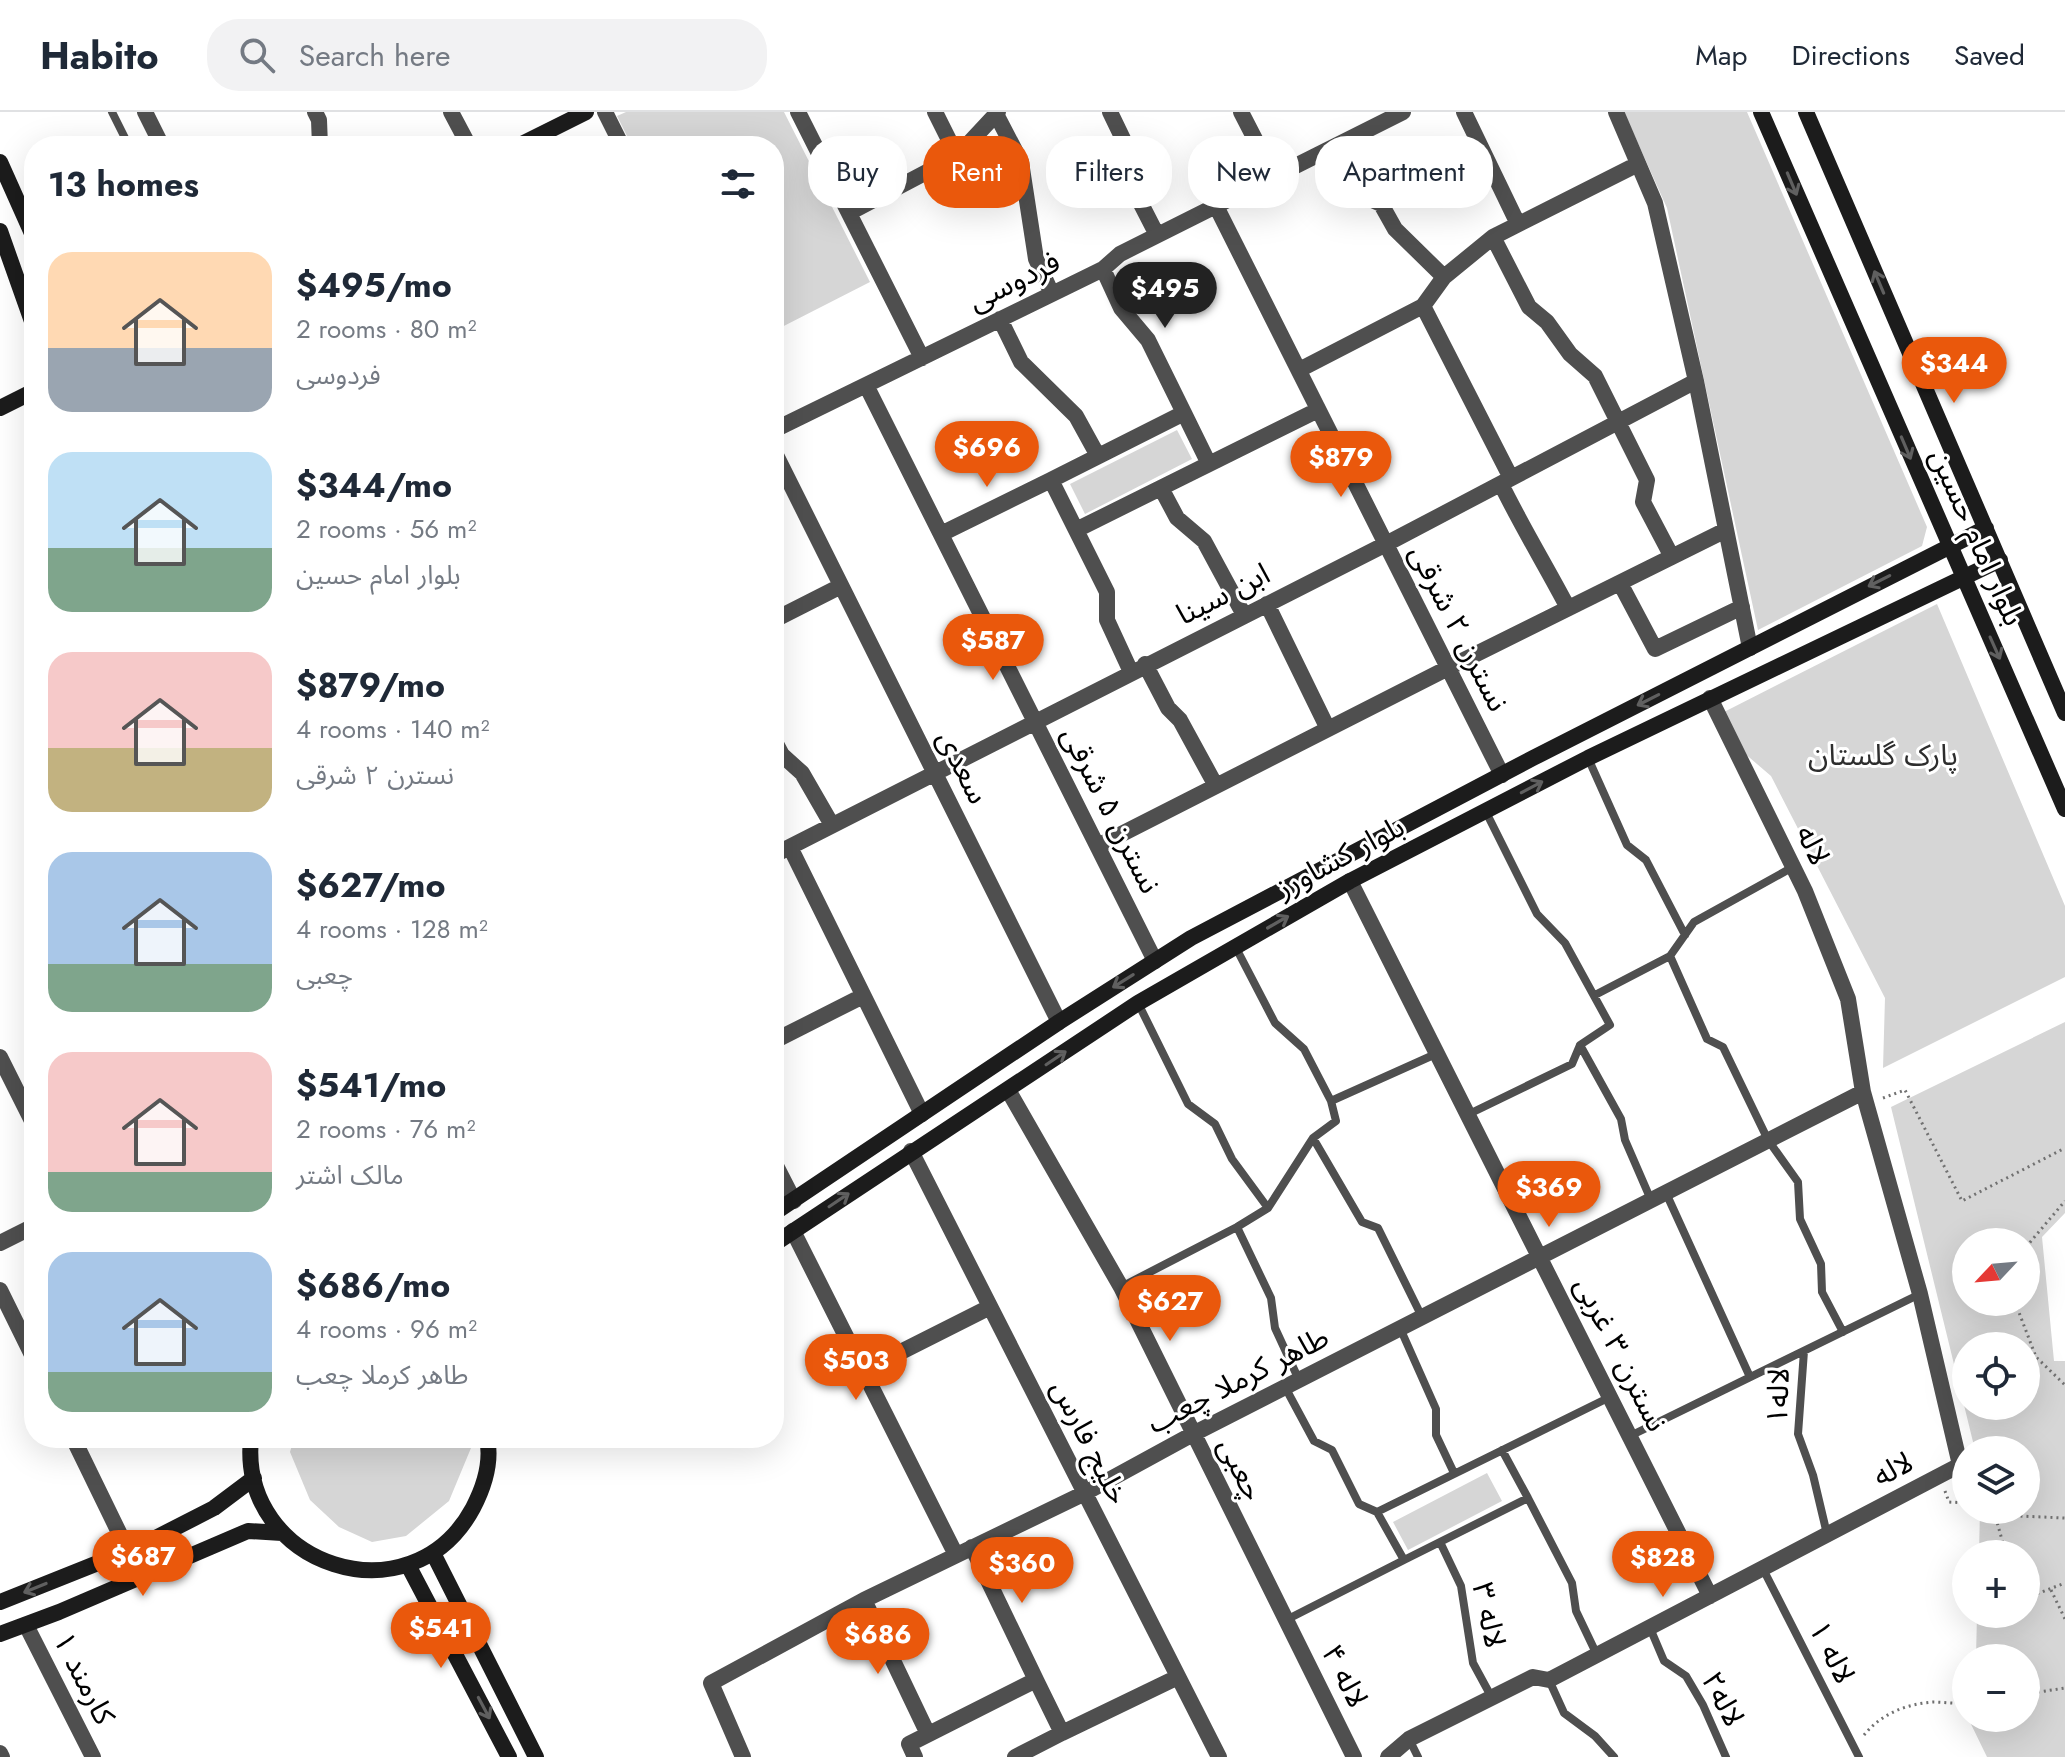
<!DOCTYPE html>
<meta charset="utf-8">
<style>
:root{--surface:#fff;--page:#f2f2f3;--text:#1f2937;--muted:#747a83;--line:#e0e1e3;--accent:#ea580c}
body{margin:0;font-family:Jost,"Noto Sans Arabic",sans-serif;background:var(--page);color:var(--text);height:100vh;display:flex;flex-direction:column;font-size:30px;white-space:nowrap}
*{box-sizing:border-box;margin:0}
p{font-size:26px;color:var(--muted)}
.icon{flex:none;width:44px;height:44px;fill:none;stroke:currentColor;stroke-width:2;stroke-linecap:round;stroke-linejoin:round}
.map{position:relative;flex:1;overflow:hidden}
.side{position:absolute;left:24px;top:24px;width:760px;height:1312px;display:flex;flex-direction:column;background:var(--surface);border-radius:32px;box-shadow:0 8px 32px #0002}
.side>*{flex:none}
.hud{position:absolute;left:808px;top:24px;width:760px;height:72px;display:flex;gap:16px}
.needle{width:52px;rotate:244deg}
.controls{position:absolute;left:1952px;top:1116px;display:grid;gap:16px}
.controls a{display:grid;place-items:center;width:88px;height:88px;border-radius:50%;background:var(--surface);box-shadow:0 8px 32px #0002;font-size:40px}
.price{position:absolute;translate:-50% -68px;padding:0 18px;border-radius:28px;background:var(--accent);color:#fff;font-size:26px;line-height:52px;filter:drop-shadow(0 2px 4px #0008)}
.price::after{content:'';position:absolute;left:50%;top:48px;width:24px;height:18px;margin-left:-12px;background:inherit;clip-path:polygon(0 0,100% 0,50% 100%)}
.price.on{background:#222;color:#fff}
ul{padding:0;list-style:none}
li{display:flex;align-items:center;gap:24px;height:200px;padding:0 24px}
li span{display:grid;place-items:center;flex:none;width:224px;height:160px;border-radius:24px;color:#555}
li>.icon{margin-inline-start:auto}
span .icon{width:96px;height:96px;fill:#fffc;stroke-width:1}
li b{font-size:34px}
h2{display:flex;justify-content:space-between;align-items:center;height:96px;padding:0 24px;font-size:34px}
.chip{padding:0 28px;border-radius:32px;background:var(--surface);box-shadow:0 8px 32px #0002;font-size:28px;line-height:72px}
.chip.on{background:var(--accent);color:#fff}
header{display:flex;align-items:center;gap:48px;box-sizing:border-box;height:112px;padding:0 40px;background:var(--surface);border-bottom:2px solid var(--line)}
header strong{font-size:38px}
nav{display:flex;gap:44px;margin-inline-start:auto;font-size:28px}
.search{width:560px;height:72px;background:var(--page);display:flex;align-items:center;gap:20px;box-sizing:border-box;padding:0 28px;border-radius:32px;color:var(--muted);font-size:30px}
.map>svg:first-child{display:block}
.green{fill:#d6d6d6;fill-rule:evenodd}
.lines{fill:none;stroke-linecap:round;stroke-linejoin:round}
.path{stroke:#717171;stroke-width:3;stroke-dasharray:2 4;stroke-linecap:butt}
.lane{stroke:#4f4f4f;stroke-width:8}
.street{stroke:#4f4f4f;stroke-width:16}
.secondary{stroke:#1c1c1c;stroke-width:16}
.oneway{stroke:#606060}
.labels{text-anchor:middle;stroke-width:6;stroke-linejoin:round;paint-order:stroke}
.street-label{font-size:30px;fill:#000;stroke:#fff}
.park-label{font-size:30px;fill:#2d2d2d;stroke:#fff}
</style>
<header>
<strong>Habito</strong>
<div class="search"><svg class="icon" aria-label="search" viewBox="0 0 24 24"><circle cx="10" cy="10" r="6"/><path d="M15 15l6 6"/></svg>Search here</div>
<nav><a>Map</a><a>Directions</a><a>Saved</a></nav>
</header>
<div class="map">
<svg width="2065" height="1645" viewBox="0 0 2065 1645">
<rect width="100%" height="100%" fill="#fff"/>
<!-- green -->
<path class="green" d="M 626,0 L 784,0 L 870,170 L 774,219 L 774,34 L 632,34 L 617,4 Z
M 1624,0 L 1747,0 L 1927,415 L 1922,434 L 1758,518 L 1667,96 Z
M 1177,318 L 1192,347 L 1085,402 L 1070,372 Z
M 1937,492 L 2065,794 L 2065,865 L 1883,956 L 1885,886 L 1771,664 L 1743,640 L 1724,600 Z
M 2065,910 L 2065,1101 L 2042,1125 L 2054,1249 L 2065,1249 L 2065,1645 L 1987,1645 L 1968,1606 L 2026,1606 L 2026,1546 L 1976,1546 L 1977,1502 L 2026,1502 L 2026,1442 L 1979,1442 L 1980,1398 L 2026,1398 L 2026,1338 L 1975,1338 L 1891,995 ZM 2026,1130 L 2026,1190 L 1966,1190 L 1966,1130 ZM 2026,1234 L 2026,1294 L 1966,1294 L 1966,1234 Z
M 294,1326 L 469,1326 L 471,1336 L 449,1389 L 406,1424 L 372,1430 L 339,1415 L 310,1388 L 290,1340 Z
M 1487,1361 L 1502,1389 L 1408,1438 L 1393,1410 Z"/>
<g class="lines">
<!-- path -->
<path class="path" d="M 1883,986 L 1905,978 L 1962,1089 L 2065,1036
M 2026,1135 L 2065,1089
M 2015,1190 L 2036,1245 L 2065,1273
M 1945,1379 L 1949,1390 L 1966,1391
M 1983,1398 L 1995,1403
M 2006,1442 L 1995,1403 L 2065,1406
M 2051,1478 L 2065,1507
M 2026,1486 L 2065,1471
M 2026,1582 L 2065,1576
M 1864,1623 C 1881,1602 1906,1592 1933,1590 C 1944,1590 1955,1592 1966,1591"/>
<!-- lane -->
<path class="lane" d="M 112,0 L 129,34
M 1588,646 L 1627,733 L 1646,748 L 1685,823
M 1235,834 L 1275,911 L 1304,937 L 1331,989
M 1670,844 L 1707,927 L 1723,935 L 1768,1028 L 1798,1070 L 1800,1107 L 1821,1152 L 1822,1180 L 1843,1220
M 1595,883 L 1670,844 L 1694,810 L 1793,755
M 1138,891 L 1188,992 L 1215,1012 L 1232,1047 L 1268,1096
M 1580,933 L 1621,1007 L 1625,1028 L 1651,1088
M 1469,1002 L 1572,952 L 1580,933 L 1610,913 L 1565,831 L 1537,802 L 1486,700
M 1313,1026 L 1362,1110 L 1378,1116 L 1422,1205
M 1666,1081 L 1750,1265
M 1237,1115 L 1271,1186 L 1275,1216 L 1299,1268
M 1121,1175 L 1237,1115 L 1268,1096 L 1313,1026 L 1336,1009 L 1331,989 L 1438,941
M 1400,1216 L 1436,1297 L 1436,1323 L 1454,1361
M 1804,1239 L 1798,1322 L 1813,1363 L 1827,1422
M 1285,1275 L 1314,1329 L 1332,1338 L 1359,1392 L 1377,1400
M 1630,1324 L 1920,1182
M 1528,1386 L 1572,1471 L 1576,1499 L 1597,1543
M 1440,1430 L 1461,1474 L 1473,1551 L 1492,1586
M 1404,1448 L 1528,1386 L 1502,1338
M 1763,1457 L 1859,1645
M 1286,1508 L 1404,1448 L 1377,1400 L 1610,1285
M 1650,1516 L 1664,1549 L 1686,1564 L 1703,1593 L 1726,1645
M 1549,1568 L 1564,1601 L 1595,1624 L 1614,1645
M 1409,1627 L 1418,1645"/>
<!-- street -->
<path class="street" d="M 145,0 L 162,34
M 315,0 L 319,8 L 320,34
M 451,0 L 469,34
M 605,0 L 622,34
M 798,0 L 922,246
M 935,0 L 957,44
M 1110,0 L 1136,54 L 1138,86 L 1157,123
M 1241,0 L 1274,64
M 1464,0 L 1518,112
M 1616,0 L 1655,91 L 1696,269 L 1750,536
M 996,2 L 1021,50 L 1036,147 L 1052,182
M 1335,34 L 1361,83 L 1381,92 L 1395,117 L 1444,165
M 1216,94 L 1502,663
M 849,101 L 957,44 L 998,0
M 1493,125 L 1529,195 L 1547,210 L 1570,242 L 1595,264 L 1647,368 L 1643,390 L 1672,445
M 1103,157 L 1121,196 L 1148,228 L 1184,301
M 1423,194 L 1511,366
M 1000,207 L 1021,250 L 1076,304 L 1098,344
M 1299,258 L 1423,194 L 1444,165 L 1493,125 L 1638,52
M 866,273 L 1155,849
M 774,318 L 1103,157 L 1120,142 L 1403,0
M 774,339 L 1059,910
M 1209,352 L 1318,298
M 1501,372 C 1522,415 1546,454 1568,496
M 1161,376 L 1177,406 L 1204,429 L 1244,503
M 1076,418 L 1209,352 L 1184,301 L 1051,368 L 1107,480 L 1107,508 L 1131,560
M 941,422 L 1051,368
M 1620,471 L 1655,537 L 1742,495
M 1267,492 L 1328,617
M 774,508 L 841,474
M 1145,552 L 1168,596 L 1180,608 L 1216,674
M 774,628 L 782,643 L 802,661 L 832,713
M 1098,734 L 1448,556 L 1726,418
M 790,735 L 922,1002
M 774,743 L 1386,432 L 1696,269
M 1350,769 L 1710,1484
M 774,929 L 863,884
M 0,945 L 34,1013
M 1008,978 L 1121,1175 L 1354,1645
M 911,1039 L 1219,1645
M 774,1050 L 794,1089
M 793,1119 L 956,1443
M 0,1131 L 34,1114
M 0,1178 L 34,1247
M 863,1259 L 990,1195
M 73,1326 L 128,1439
M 972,1435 L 1036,1568
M 864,1488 L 928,1622
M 26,1513 L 93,1645
M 1062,1621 L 1178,1565
M 0,1641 L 2,1645
M 743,1645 L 711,1571 L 864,1488 L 1085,1381 L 1193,1322 L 1863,980
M 915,1645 L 909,1632 L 1036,1568 L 1062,1621 L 1015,1645
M 1388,1645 L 1409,1627 L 1533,1565 L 1549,1568 L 1960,1353 L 1920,1182 L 1863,980 L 1848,887 L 1805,779 L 1710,586"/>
<!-- secondary -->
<path class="secondary" d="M 1761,0 L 2065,697
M 1806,0 L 2065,601
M 518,34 L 586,0
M 0,50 L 34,126
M 0,119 L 34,215
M 0,296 L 34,279
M 774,1101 L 1059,910 L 1191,826 L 1533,646 L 1986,416
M 774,1132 L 1138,891 L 1350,769 L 1588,646 L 2000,448
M 251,1326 C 238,1454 411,1511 473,1396 C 484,1375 492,1350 487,1326
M 433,1441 L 536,1645
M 408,1453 L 509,1645
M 0,1490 L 138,1435 L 214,1396 L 254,1366
M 0,1522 L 59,1500 L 248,1419 L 282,1421"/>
</g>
<!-- one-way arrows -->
<defs><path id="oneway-shaft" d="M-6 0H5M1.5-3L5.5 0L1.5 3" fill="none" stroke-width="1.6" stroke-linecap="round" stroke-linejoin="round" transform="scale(2)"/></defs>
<g class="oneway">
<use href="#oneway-shaft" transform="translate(1792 72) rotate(67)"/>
<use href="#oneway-shaft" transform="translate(1879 170) rotate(-113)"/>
<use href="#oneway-shaft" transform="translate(1906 336) rotate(67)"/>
<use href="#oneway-shaft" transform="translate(1879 469) rotate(153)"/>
<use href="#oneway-shaft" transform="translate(1995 536) rotate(66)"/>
<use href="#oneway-shaft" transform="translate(1648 588) rotate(153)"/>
<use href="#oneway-shaft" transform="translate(1532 675) rotate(-28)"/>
<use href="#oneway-shaft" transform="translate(1278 810) rotate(-30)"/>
<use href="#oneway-shaft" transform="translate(1123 869) rotate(148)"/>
<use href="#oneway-shaft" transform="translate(1056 946) rotate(-34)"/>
<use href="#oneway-shaft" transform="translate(839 1088) rotate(-34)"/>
<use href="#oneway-shaft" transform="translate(35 1476) rotate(158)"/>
<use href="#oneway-shaft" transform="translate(484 1596) rotate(62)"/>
</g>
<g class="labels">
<!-- street labels -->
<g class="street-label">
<text transform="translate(1014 169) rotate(-26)" y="10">فردوسی</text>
<text transform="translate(1977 425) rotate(66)" y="10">بلوار امام حسین</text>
<text transform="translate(1223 482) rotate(-27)" y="10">ابن سینا</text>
<text transform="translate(1459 516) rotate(63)" y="10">نسترن ۲ شرقی</text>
<text transform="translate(963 655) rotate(63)" y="10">سعدی</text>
<text transform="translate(1111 698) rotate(63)" y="10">نسترن ۵ شرقی</text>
<text transform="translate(1813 733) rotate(64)" y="10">لاله</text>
<text transform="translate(1340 745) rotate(-28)" y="10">بلوار کشاورز</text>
<text transform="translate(1621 1242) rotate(63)" y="10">نسترن ۳ غربی</text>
<text transform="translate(1238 1268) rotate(-27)" y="10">طاهر کرملا چعب</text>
<text transform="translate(1778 1284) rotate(-88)" y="10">لاله۱</text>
<text transform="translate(1090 1330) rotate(63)" y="10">خلیج فارس</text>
<text transform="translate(1241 1357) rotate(64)" y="10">چعبی</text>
<text transform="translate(1893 1357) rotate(-28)" y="10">لاله</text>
<text transform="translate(1489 1503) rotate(78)" y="10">لاله ۳</text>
<text transform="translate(1832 1540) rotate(63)" y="10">لاله ۱</text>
<text transform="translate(1345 1564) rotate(63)" y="10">لاله ۴</text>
<text transform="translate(84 1566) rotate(63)" y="10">کارمند ۱</text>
<text transform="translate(1723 1587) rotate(62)" y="10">لاله۲</text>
</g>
<!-- park labels -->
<g class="park-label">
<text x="1883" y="653">پارک گلستان</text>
</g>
</g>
</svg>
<div class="controls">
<a><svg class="needle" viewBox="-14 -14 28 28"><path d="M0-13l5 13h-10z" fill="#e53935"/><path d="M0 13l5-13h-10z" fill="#747a83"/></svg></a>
<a><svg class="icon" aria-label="locate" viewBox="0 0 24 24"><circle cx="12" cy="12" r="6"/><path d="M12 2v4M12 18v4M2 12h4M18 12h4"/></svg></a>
<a><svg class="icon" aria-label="layers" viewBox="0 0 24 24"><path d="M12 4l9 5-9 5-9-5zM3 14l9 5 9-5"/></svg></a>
<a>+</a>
<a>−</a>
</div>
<b class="price on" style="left:1165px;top:218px">$495</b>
<b class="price" style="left:1954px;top:293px">$344</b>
<b class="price" style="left:987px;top:377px">$696</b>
<b class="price" style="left:1341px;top:387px">$879</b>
<b class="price" style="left:993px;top:570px">$587</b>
<b class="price" style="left:1549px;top:1117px">$369</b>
<b class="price" style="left:1170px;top:1231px">$627</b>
<b class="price" style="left:856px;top:1290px">$503</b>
<b class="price" style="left:143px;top:1486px">$687</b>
<b class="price" style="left:1663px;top:1487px">$828</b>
<b class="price" style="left:1022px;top:1493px">$360</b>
<b class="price" style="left:441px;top:1558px">$541</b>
<b class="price" style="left:878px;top:1564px">$686</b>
<div class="hud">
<a class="chip">Buy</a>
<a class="chip on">Rent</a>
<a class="chip">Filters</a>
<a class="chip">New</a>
<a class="chip">Apartment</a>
</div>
<section class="side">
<h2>13 homes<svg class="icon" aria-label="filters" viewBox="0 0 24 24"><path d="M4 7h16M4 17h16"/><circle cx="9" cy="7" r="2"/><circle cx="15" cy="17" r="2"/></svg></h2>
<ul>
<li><span style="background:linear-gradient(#ffd9b3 60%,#9aa5b1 0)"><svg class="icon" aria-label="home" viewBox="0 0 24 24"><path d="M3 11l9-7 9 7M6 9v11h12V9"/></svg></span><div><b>$495/mo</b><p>2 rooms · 80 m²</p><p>فردوسی</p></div></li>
<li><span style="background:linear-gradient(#bfe0f5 60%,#7fa58c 0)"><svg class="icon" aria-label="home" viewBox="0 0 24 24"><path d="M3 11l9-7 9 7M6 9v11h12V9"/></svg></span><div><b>$344/mo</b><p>2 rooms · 56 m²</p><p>بلوار امام حسین</p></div></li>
<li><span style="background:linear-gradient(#f6c9c9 60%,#c2b280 0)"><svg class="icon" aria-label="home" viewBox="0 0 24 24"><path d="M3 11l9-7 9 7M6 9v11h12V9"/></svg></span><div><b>$879/mo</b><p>4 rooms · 140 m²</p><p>نسترن ۲ شرقی</p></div></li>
<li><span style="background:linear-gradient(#a9c7e8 70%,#7fa58c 0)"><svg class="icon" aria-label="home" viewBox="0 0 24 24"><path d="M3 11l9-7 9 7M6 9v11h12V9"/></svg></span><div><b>$627/mo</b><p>4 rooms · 128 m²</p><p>چعبی</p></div></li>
<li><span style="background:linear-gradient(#f6c9c9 75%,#7fa58c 0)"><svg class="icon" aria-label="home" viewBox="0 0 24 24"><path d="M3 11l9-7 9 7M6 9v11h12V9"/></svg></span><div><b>$541/mo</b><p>2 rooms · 76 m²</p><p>مالک اشتر</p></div></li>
<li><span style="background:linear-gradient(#a9c7e8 75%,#7fa58c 0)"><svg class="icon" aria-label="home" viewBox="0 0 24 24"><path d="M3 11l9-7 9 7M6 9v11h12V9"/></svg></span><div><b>$686/mo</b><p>4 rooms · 96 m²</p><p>طاهر کرملا چعب</p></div></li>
</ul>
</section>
</div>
